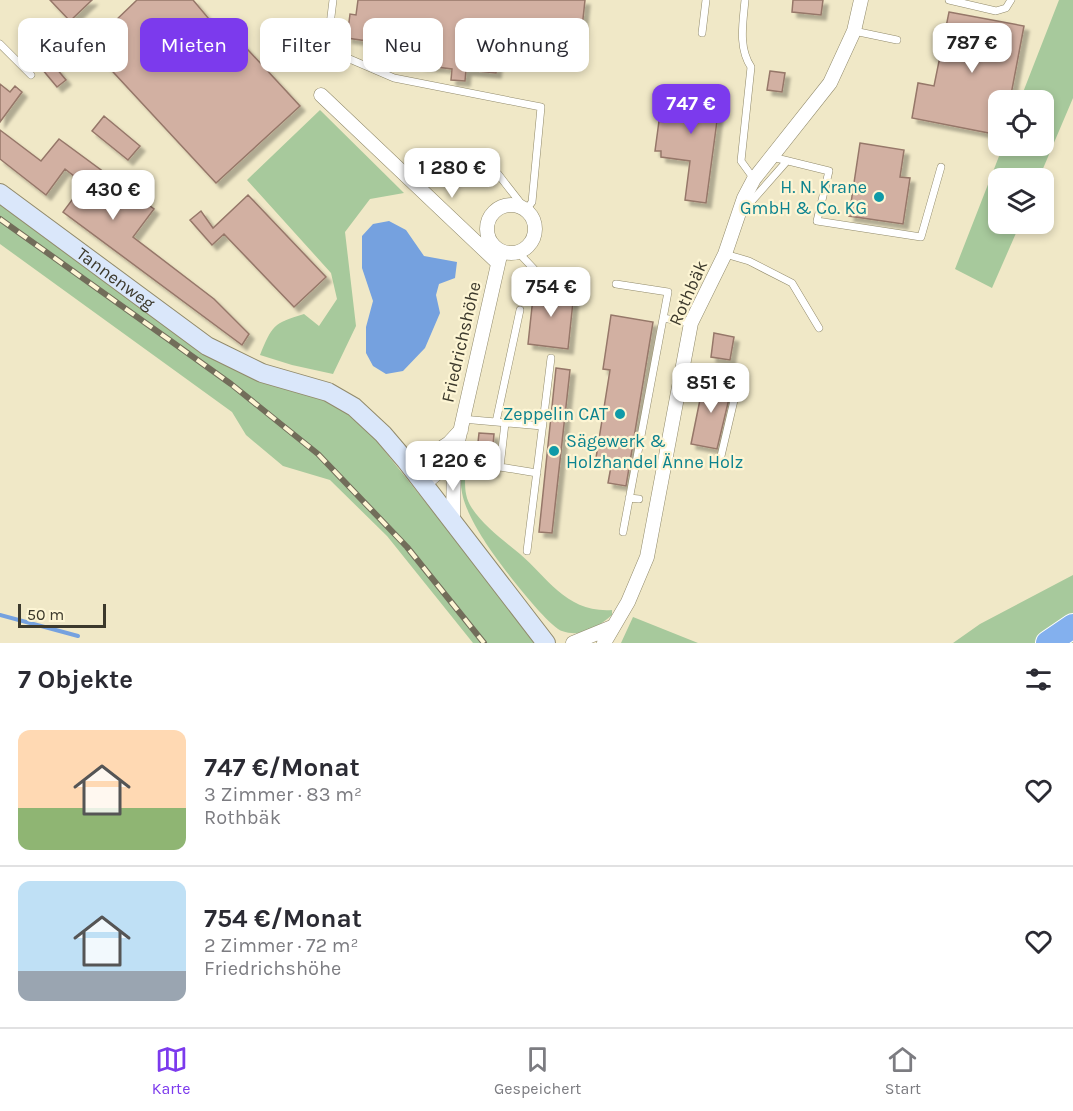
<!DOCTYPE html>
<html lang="de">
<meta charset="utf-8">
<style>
:root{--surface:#fff;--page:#f7f7f7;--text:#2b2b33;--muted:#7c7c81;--line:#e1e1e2;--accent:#7c3aed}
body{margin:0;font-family:Karla,sans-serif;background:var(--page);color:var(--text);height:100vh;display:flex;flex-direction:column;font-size:22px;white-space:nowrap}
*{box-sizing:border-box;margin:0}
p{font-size:20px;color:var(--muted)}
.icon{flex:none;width:33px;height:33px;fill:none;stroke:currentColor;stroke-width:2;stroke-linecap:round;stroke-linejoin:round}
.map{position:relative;height:643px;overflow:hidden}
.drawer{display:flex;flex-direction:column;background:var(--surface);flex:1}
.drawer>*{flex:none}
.hud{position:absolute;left:18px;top:18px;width:600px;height:54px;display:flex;gap:12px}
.tools{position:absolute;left:988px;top:90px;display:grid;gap:12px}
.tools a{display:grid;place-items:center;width:66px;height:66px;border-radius:12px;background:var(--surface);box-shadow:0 3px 9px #0003;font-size:30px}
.scale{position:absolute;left:18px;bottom:15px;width:88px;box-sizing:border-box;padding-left:6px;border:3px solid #3c392c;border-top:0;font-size:16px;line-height:21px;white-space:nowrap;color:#3c392c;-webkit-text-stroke:4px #fdf5d4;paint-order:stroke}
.price{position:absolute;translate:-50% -51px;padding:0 14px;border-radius:12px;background:#fff;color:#222;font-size:20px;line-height:39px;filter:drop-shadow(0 2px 3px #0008)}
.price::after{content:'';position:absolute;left:50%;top:36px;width:18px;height:14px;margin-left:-9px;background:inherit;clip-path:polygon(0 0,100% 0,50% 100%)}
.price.selected{background:var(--accent);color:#fff}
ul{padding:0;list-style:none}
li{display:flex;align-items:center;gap:18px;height:150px;padding:0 18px}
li+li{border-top:2px solid var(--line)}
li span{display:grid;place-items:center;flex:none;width:168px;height:120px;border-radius:12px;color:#555}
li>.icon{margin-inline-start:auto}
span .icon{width:72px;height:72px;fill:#fffc;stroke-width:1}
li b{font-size:26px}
h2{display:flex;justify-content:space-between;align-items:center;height:72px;padding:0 18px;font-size:26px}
.tag{padding:0 21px;border-radius:12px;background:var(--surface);box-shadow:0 3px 9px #0003;font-size:21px;line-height:54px}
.tag.selected{background:var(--accent);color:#fff}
.tab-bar{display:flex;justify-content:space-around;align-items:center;height:84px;border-top:2px solid var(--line);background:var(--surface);font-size:16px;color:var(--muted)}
.tab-bar a{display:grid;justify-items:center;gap:3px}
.tab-bar .selected{color:var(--accent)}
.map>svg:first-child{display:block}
.green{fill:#a7c99c}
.water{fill:#75a1df}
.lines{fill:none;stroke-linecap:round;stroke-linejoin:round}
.stream{stroke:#75a1df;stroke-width:4}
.building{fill:#d2b0a2;stroke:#967769;stroke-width:1.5;filter:url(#shadow)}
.lane-casing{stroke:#918a6b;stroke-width:8}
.street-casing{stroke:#918a6b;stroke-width:15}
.secondary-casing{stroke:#918a6b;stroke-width:20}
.highway-casing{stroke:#fff;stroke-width:26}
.lane{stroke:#fff;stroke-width:7}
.street{stroke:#fff;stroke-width:14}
.secondary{stroke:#dae7fa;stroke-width:18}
.highway{stroke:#83b0ee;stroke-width:24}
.rail-casing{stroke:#726d5a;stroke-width:6}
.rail{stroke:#fdf5d4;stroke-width:4;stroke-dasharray:11;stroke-linecap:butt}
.culture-dot{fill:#0f9aa8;stroke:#fdf5d4;stroke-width:2}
.labels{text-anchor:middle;stroke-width:4.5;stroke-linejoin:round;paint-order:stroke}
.culture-label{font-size:18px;fill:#0d838f;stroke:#fdf5d4;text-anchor:end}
.street-label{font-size:18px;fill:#3c392c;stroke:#fdf5d4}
</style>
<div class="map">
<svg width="1073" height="643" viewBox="0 0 1073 643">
<defs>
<filter id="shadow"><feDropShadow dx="5" dy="5" stdDeviation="1.5" flood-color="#0004"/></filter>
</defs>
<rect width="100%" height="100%" fill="#f0e8c7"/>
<!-- green -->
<path class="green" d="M 1059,0 L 1073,0 L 1073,98 L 1039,178 L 999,178 L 999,224 L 1020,224 L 992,288 L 955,269 L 1003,146 L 1044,146 L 1044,100 L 1020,100 Z
M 320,110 L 404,193 L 370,199 L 345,232 L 356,326 L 333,374 L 292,365 L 260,355 C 272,326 273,323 304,314 L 319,326 L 337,299 L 331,273 L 247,180 Z
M 0,192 L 143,305 L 333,403 L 367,429 L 538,643 L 473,643 L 387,536 L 330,480 L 283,466 L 246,435 L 232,412 L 0,244 Z
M 462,475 L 465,477 C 465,487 465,496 470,505 C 481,524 503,540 520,554 C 548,578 567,613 612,610 L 612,615 C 598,627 582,638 562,631 C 547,626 493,556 484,540 C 473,523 457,495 462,475 Z
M 1073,575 L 1073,643 L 953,643 L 980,624 Z
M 633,617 L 698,643 L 621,643 Z"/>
<!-- water -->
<path class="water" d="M 389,221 L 406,230 L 424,256 L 457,262 L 455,278 L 439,284 L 436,295 L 440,313 L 425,348 L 403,371 L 386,374 L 373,366 L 366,353 L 366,327 L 373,301 L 362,268 L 362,236 L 373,224 Z"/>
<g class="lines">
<!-- stream -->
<path class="stream" d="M 0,615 L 78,636"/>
</g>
<!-- building -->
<path class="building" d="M 50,0 L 92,0 L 70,21 Z
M 137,0 L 193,0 L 230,44 L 237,38 L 300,106 L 216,183 L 89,46 Z
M 358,0 L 585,0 L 579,56 L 499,46 L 496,73 L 466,70 L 465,81 L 451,80 L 452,69 L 420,65 L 422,49 L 347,38 L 350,14 L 356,15 Z
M 793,0 L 823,0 L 821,15 L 792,12 Z
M 949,12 L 1024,26 L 1010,100 L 999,100 L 999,135 L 912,118 L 918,83 L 934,86 Z
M 51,62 L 66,80 L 57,87 L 42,69 Z
M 770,71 L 785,73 L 782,92 L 767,90 Z
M 0,84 L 10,92 L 15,86 L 22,92 L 0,122 Z
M 670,85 L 721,91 L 706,203 L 685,200 L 690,161 L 661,157 L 661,151 L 655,151 L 659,121 L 665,122 Z
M 104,116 L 140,146 L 128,160 L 92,131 Z
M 0,130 L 41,161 L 59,139 L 154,209 L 133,237 L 214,299 L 249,334 L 242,345 L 63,212 L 84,184 L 65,169 L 46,195 L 0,159 Z
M 860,143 L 904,150 L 900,177 L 910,178 L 903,224 L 849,216 Z
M 248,195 L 326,277 L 294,307 L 224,234 L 212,245 L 190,220 L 201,211 L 213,228 Z
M 534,288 L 574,292 L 568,349 L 528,344 Z
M 611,315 L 653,322 L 626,486 L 608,483 L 612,461 L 596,458 L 610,370 L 603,369 Z
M 714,333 L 734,337 L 730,360 L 711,357 Z
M 556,368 L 570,370 L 552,533 L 539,532 Z
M 704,380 L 732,386 L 717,449 L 691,444 Z
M 479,433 L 494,434 L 492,456 L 496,456 L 494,472 L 475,470 Z"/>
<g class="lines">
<!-- lane casing -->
<g class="lane-casing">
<path id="lane" d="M 333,0 L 329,33 L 338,54 L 394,78 L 541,107 L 532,202 L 526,210 L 498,174
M 745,0 C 743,23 738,47 751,67 L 741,161 L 754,179
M 949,0 L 996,11 L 1006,8 L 1011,0
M 854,31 L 897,40
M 702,33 L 706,0
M 0,44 L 31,75
M 772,157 L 829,171 L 817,221 L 921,237 L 941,167
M 743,211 L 787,161
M 518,252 L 548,284
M 725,254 L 749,261 L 792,283 L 819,328
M 616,284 L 668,292 L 623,532
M 663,318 L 691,323
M 681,371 L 739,379 L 721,456
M 462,419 L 542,426
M 496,422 L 520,310
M 505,423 L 500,467 L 537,473
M 629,498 L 639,499
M 527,551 L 551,358"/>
</g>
<!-- street casing -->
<g class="street-casing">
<path id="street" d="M 321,95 L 497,262
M487 229a24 24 0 1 1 48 0a24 24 0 1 1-48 0Z
M 411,468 L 449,443 L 461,430
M 424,484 L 454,459 L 501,251
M 453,522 L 454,459
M 573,643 L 612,627
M 604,643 L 628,602 L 647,557 L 691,323 L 725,254 L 744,198 L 754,179 L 830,83 L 854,31 L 861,0"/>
</g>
<!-- secondary casing -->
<g class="secondary-casing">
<g id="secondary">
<path id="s1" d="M 0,193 L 207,346 L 262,373 L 328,392 L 354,407 L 383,434 L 406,461 L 546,643"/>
</g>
</g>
<!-- highway casing -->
<g class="highway-casing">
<path id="highway" d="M 1048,643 L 1073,626"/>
</g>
<!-- lane -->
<use href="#lane" class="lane"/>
<!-- street -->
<use href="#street" class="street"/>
<!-- secondary -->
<use href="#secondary" class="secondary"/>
<!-- highway -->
<use href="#highway" class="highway"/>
<!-- rail casing -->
<g class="rail-casing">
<path id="rail" d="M 0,219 L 231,384 L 318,454 L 407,547 L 484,643"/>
</g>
<!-- rail -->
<use href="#rail" class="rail"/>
</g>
<!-- markers -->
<g class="culture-dot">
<circle cx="879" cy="197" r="6"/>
<circle cx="620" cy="414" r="6"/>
<circle cx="554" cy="451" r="6"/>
</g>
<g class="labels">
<!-- culture labels -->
<g class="culture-label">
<text x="867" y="193">H. N. Krane<tspan x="867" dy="21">GmbH &amp; Co. KG</tspan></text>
<text x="608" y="420">Zeppelin CAT</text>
<text x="566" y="447" text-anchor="start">Sägewerk &amp;<tspan x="566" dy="21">Holzhandel Änne Holz</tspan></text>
</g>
<!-- street labels -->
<g class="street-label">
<text dy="6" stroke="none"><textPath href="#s1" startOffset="144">Tannenweg</textPath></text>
<text transform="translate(688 293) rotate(-66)" y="6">Rothbäk</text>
<text transform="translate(461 342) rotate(-77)" y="6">Friedrichshöhe</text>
</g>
</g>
</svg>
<div class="tools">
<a><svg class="icon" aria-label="locate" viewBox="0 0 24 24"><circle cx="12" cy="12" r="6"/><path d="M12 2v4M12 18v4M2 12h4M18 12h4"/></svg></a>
<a><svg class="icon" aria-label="layers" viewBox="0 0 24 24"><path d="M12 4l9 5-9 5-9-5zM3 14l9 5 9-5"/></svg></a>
</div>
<div class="scale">50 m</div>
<b class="price" style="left:972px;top:74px">787 €</b>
<b class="price selected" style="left:691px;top:135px">747 €</b>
<b class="price" style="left:452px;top:199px">1 280 €</b>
<b class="price" style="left:113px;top:221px">430 €</b>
<b class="price" style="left:551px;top:318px">754 €</b>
<b class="price" style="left:711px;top:414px">851 €</b>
<b class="price" style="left:453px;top:492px">1 220 €</b>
<div class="hud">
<a class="tag">Kaufen</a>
<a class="tag selected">Mieten</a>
<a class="tag">Filter</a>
<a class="tag">Neu</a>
<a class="tag">Wohnung</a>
</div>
</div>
<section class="drawer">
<h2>7 Objekte<svg class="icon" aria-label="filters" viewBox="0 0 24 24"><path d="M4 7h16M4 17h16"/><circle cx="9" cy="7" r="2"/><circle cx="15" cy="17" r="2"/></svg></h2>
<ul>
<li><span style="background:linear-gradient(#ffd9b3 65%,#8fb573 0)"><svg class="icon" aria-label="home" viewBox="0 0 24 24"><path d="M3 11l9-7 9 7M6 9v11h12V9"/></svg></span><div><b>747 €/Monat</b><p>3 Zimmer · 83 m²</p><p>Rothbäk</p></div><svg class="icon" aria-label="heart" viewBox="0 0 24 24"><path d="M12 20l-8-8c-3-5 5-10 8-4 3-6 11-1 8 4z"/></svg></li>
<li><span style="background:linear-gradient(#bfe0f5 75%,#9aa5b1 0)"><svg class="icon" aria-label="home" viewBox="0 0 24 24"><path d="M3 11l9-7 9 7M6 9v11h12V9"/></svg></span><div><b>754 €/Monat</b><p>2 Zimmer · 72 m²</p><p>Friedrichshöhe</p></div><svg class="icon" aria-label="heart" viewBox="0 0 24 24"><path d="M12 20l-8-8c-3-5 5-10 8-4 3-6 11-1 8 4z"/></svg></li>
</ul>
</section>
<nav class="tab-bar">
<a class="selected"><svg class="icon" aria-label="map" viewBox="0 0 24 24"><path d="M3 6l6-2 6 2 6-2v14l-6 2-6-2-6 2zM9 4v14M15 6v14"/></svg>Karte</a>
<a><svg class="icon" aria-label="saved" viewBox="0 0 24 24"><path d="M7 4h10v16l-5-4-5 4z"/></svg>Gespeichert</a>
<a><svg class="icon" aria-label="home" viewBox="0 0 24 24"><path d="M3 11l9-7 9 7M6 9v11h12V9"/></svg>Start</a>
</nav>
